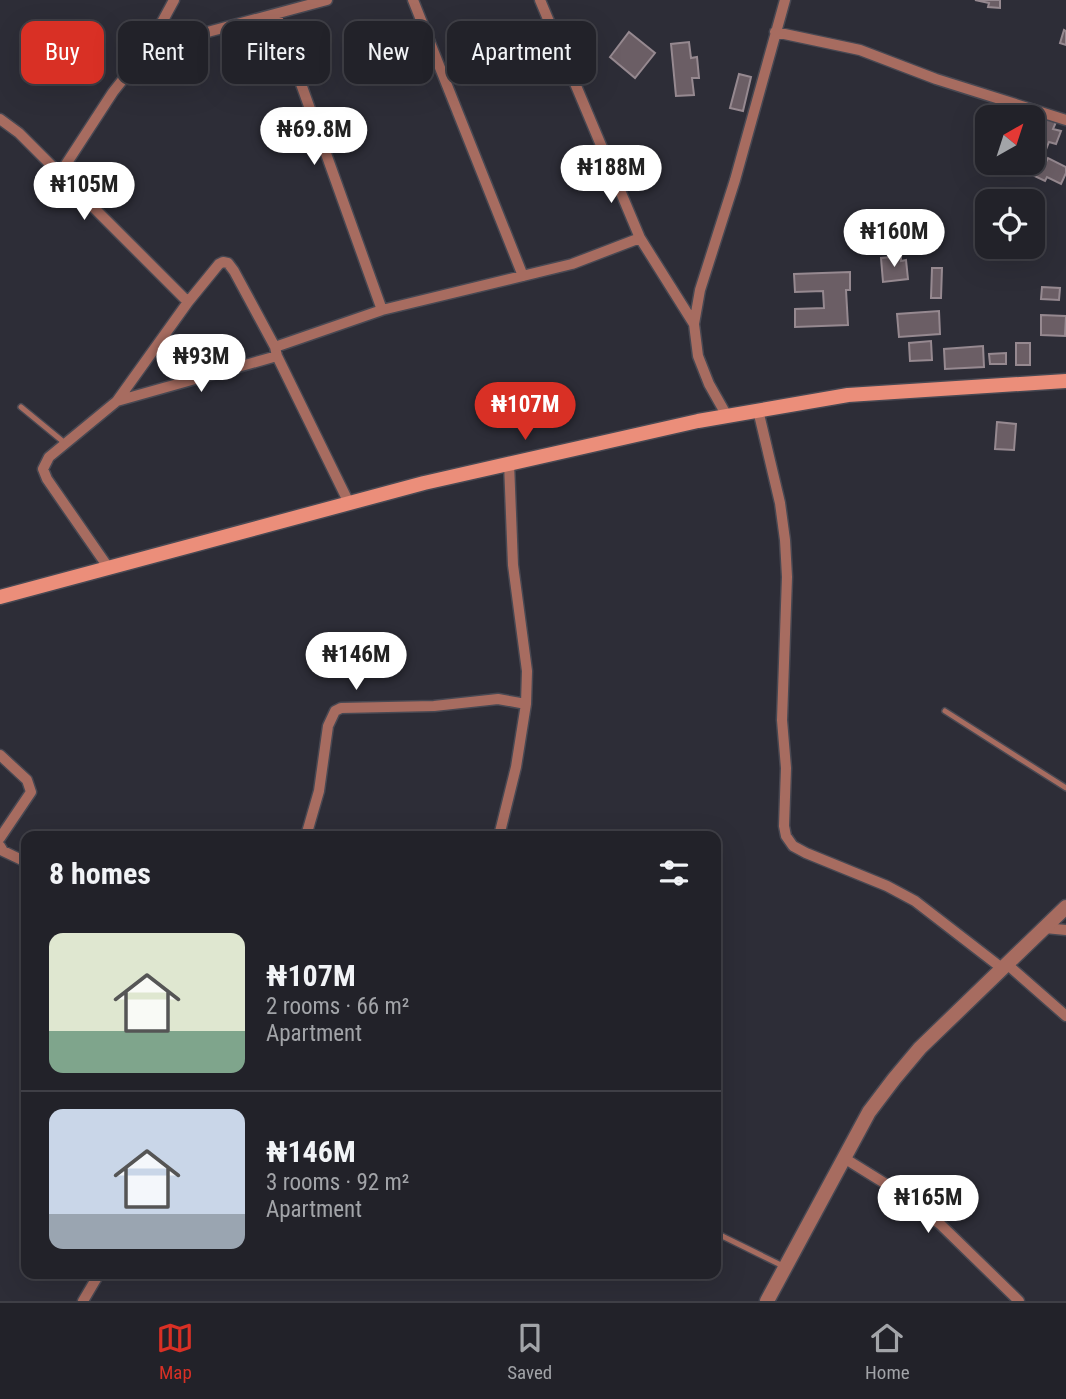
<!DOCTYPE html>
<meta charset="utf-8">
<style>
:root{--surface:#222229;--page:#2e2f35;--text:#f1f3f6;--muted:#a2a4a8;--line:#3f3f46;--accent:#d93025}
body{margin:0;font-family:"Roboto Condensed",sans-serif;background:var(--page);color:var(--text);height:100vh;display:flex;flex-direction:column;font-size:26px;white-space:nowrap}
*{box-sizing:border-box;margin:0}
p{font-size:23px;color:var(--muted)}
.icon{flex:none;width:38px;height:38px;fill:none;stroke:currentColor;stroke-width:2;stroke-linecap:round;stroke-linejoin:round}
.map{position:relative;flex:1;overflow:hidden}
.panel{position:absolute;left:21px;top:831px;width:700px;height:448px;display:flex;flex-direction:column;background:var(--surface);border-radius:14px;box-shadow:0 7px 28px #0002,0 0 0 2px var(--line)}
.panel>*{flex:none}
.hud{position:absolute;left:21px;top:21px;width:700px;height:63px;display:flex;gap:14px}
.needle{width:46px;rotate:39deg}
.controls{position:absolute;left:975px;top:105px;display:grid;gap:14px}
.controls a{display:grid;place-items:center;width:70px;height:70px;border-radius:14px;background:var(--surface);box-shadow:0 7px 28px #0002,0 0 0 2px var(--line);font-size:35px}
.price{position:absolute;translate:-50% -60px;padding:0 16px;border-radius:24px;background:#fff;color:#222;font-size:23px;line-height:46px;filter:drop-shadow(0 2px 4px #0008)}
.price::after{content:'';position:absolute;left:50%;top:42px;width:21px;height:16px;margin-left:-10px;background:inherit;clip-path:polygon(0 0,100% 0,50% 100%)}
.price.current{background:var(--accent);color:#fff}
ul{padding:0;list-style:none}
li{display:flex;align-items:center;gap:21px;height:175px;padding:0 28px}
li+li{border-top:2px solid var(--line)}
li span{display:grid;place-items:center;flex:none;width:196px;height:140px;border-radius:14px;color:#555}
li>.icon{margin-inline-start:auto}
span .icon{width:84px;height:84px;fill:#fffc;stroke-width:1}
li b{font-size:30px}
h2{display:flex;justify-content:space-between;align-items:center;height:84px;padding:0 28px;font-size:30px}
.chip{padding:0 24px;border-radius:14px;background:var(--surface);box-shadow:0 7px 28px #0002,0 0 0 2px var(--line);font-size:24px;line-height:63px}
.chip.current{background:var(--accent);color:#fff}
.dock{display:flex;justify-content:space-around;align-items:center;height:98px;border-top:2px solid var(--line);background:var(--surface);font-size:19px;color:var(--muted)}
.dock a{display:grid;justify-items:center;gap:4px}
.dock .current{color:var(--accent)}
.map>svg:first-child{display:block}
.building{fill:#6b5e65;stroke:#968990;stroke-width:2}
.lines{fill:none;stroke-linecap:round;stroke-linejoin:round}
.service-casing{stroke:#484852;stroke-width:8}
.minor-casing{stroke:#484852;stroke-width:13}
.tertiary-casing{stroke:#484852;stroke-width:17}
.secondary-casing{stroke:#484852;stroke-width:17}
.service{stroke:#a76c60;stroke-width:5}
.minor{stroke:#a76c60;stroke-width:10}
.tertiary{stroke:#a76c60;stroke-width:14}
.secondary{stroke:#eb8e7a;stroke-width:14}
</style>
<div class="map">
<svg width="1066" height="1301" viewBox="0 0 1066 1301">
<rect width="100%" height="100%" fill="#2d2d37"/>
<!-- building -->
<path class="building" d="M 975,0 L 1000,0 L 1000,8 L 988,7 L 989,3 Z
M 1064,30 L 1066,31 L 1066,45 L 1060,43 Z
M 629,32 L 655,53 L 635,78 L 610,57 Z
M 689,42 L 691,58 L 697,57 L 699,78 L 692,78 L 694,95 L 676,96 L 671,44 Z
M 739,74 L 751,77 L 743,111 L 730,108 Z
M 1026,111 L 1056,122 L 1053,129 L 1061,131 L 1056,144 L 1049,142 L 1045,152 L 1032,147 L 1032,117 L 1023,117 Z
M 1032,158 L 1045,164 L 1048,158 L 1066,167 L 1066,173 L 1061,184 L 1047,177 L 1045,181 L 1024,171 L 1028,163 L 1032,163 Z
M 907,233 L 908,245 L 878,247 L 877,234 Z
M 901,256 L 901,261 L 906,260 L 908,279 L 883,282 L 881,258 Z
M 932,268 L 942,268 L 941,298 L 931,298 Z
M 850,272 L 850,290 L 846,290 L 848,325 L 795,327 L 795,309 L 824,308 L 823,291 L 795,292 L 794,274 Z
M 1042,287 L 1060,288 L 1059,300 L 1041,299 Z
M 939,311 L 940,334 L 899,337 L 897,314 Z
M 1041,315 L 1066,316 L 1065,336 L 1041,335 Z
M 931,341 L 932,360 L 910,361 L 909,343 Z
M 1016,343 L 1030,343 L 1030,365 L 1016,365 Z
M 983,346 L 984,367 L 945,369 L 944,349 Z
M 1006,353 L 1006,364 L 990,364 L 989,354 Z
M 997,422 L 1016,424 L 1014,450 L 995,449 Z"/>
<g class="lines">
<!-- service casing -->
<g class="service-casing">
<path id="service" d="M 21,407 L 66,444
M 945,711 L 1066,788
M 716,1233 L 785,1267"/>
</g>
<!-- minor casing -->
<g class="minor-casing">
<path id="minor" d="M 413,0 L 523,276
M 540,0 L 640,238 L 694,324
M 276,14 L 382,310
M 775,32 L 860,50 L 936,79 L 1066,120
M 148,48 L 327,0
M 0,119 L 19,133 L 188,302
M 59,175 L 113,92 L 148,48 L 174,0
M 275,347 L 382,310 L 572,264 L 640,238
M 117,401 L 277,356
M 758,410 L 780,503 L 785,540 L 787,577 L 782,720 L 786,768 L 784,826 L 786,836 L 793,846 L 806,853 L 887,886 L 915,901 L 1003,969
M 727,416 L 709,384 L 698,356 L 694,324 L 700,290 L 735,180 L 785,0
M 108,567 L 47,479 L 43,469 L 49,457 L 117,401 L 188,302 L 219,264 L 223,262 L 228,263 L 234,271 L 275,347 L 277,356 L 349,503
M 0,755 L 27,780 L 31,792 L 0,838
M 306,836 L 319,791 L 328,726 L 335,711 L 341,708 L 434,706 L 498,699 L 526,704
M 499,836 L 516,767 L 526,704 L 527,671 L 513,565 L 509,463
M 0,846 L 3,851 L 26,862
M 1045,928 L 1066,930
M 1008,965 L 1066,1016
M 844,1158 L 894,1189 L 940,1224 L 1019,1301
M 83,1301 L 99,1274"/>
</g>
<!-- tertiary casing -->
<g class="tertiary-casing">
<path id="tertiary" d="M 767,1301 L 869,1112 L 894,1079 L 920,1048 L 1066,907"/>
</g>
<!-- secondary casing -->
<g class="secondary-casing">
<path id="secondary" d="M 0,597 L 424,483 L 698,421 L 848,395 L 1066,381"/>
</g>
<!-- service -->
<use href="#service" class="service"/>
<!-- minor -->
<use href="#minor" class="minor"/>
<!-- tertiary -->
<use href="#tertiary" class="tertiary"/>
<!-- secondary -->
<use href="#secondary" class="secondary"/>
</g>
</svg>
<div class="controls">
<a><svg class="needle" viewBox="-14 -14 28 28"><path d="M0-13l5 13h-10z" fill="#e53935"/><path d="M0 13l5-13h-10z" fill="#a2a4a8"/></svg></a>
<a><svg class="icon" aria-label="locate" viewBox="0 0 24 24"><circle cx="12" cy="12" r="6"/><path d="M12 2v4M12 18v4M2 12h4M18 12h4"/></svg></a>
</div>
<b class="price" style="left:314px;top:167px">₦69.8M</b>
<b class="price" style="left:611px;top:205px">₦188M</b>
<b class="price" style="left:84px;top:222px">₦105M</b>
<b class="price" style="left:894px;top:269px">₦160M</b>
<b class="price" style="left:201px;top:394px">₦93M</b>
<b class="price current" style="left:525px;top:442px">₦107M</b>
<b class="price" style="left:356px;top:692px">₦146M</b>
<b class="price" style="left:928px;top:1235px">₦165M</b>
<div class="hud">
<a class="chip current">Buy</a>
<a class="chip">Rent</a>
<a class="chip">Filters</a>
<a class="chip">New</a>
<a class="chip">Apartment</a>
</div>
<section class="panel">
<h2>8 homes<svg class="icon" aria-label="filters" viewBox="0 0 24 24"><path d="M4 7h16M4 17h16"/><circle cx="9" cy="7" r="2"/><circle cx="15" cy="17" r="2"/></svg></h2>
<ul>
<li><span style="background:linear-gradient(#dfe7d0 70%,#7fa58c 0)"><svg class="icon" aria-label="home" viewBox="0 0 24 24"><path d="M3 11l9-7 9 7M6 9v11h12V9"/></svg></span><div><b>₦107M</b><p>2 rooms · 66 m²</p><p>Apartment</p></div></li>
<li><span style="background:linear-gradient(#c9d6e8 75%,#9aa5b1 0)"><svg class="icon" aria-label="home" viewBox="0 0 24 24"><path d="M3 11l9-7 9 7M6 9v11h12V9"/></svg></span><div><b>₦146M</b><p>3 rooms · 92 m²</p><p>Apartment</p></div></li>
</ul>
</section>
</div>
<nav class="dock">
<a class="current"><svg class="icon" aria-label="map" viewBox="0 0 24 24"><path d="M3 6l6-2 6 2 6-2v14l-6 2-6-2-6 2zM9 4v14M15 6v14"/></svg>Map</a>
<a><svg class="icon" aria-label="saved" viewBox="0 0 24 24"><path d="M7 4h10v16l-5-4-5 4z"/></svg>Saved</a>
<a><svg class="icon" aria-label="home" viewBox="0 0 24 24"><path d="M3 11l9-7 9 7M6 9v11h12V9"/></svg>Home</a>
</nav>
